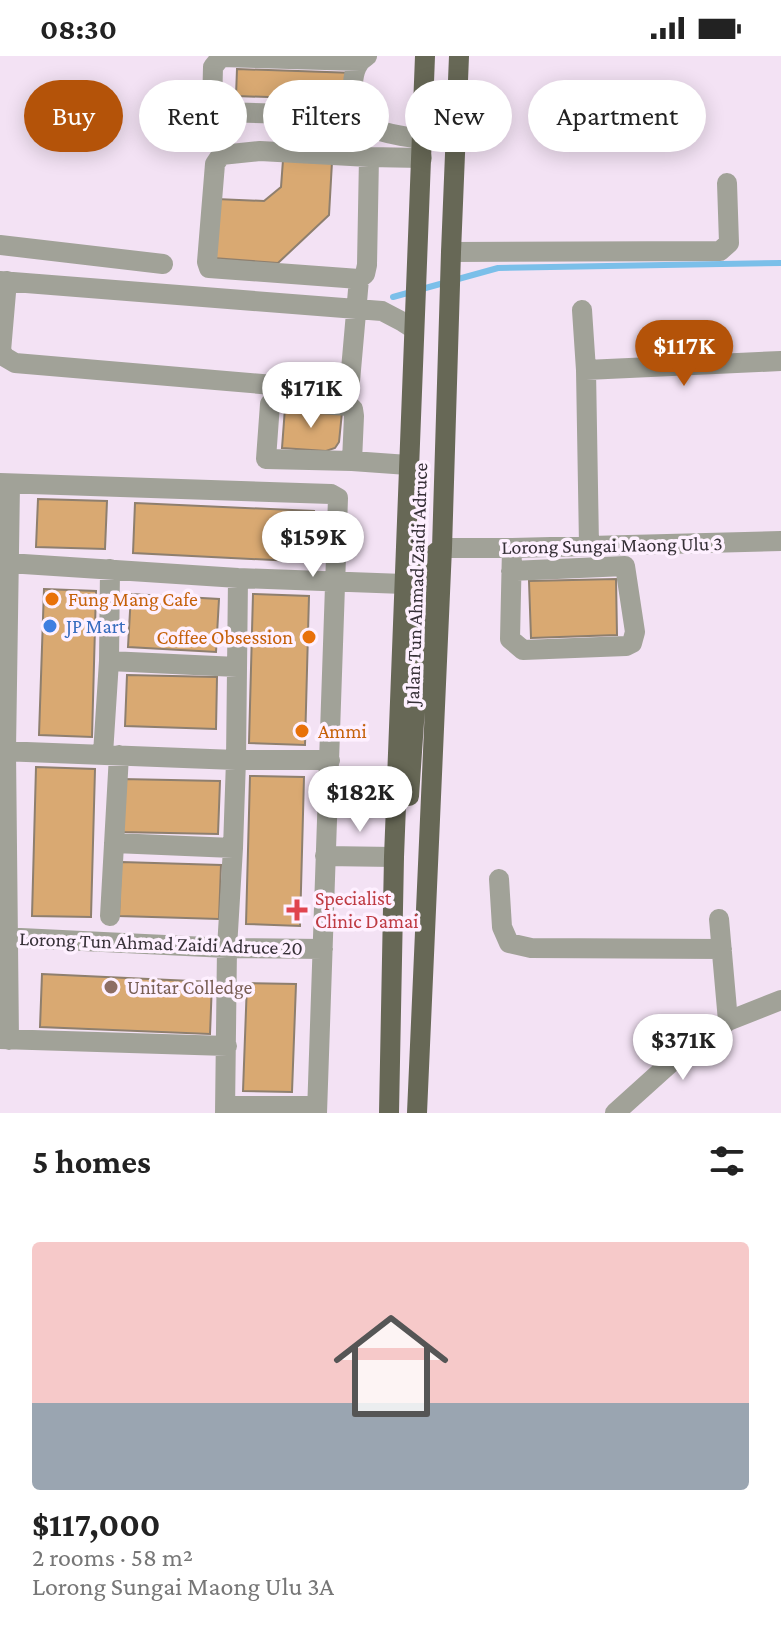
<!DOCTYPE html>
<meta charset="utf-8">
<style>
:root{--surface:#fff;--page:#f2f2f2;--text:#222;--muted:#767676;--accent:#b45309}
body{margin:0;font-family:"Crimson Pro",serif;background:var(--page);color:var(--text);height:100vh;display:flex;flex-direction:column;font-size:30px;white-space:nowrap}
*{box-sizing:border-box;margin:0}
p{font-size:26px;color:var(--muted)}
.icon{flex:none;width:44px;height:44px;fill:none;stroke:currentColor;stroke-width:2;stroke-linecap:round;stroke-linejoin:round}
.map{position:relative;height:1057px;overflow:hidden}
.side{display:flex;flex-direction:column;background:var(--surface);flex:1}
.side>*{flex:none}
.hud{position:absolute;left:24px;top:24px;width:734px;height:72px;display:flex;gap:16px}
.price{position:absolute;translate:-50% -68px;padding:0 18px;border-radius:28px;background:#fff;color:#222;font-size:26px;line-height:52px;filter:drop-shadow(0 2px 4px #0008)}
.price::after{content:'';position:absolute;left:50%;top:48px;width:24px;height:18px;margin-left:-12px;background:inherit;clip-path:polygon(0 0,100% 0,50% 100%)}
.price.selected{background:var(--accent);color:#fff}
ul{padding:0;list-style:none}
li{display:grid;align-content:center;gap:16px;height:424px;padding:0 32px}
li span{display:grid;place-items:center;height:248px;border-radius:8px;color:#555}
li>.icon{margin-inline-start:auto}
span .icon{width:144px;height:144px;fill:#fffc;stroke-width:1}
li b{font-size:34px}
h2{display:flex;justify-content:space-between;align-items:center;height:96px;padding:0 32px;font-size:34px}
.tag{padding:0 28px;border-radius:36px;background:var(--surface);box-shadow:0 4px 20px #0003;font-size:28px;line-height:72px}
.tag.selected{background:var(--accent);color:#fff}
.status{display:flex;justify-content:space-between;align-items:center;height:56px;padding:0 40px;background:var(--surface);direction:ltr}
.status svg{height:22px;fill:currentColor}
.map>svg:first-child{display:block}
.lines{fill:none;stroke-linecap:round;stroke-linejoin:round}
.stream{stroke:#7bbfe9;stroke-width:6}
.building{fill:#d9a972;stroke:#8e7f6e;stroke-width:2}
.minor{stroke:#a1a298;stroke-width:20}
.major{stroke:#676856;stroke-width:20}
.food-dot{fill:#e8710a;stroke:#fef0ff;stroke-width:3}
.shop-dot{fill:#3f7fe0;stroke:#fef0ff;stroke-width:3}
.health-dot{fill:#e0444e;stroke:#fef0ff;stroke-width:3}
.education-dot{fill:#8d6e63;stroke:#fef0ff;stroke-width:3}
.labels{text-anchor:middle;stroke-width:7;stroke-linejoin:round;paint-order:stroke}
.street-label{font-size:20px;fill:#363037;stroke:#fef0ff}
.food-label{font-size:20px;fill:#c56008;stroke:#fef0ff;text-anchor:start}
.shop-label{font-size:20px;fill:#366cbe;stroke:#fef0ff;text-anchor:start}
.health-label{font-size:20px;fill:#be3a42;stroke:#fef0ff;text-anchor:start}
.education-label{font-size:20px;fill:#785e54;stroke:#fef0ff;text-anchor:start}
</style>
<div class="status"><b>08:30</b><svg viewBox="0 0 49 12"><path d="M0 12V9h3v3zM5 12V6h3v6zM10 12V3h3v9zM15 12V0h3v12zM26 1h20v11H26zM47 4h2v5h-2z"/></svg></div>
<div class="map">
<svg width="781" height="1057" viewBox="0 0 781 1057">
<rect width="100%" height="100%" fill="#f3e2f4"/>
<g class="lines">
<!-- stream -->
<path class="stream" d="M 393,241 L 498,212 L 781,207"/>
</g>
<!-- building -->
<path class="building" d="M 237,13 L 355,17 L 354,44 L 236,40 Z
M 283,104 L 332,106 L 329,159 L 278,207 L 213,202 L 217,143 L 264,145 L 281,131 Z
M 285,352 L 342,356 L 339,386 L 335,392 L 326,395 L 282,392 Z
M 38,443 L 107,445 L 105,493 L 36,491 Z
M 135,447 L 314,455 L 312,506 L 133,497 Z
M 616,523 L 617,579 L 531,582 L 529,525 Z
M 44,533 L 96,535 L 92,681 L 39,679 Z
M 131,538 L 219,543 L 216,596 L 128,591 Z
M 253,538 L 309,540 L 305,689 L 249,687 Z
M 127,619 L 217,621 L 216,673 L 125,670 Z
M 36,711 L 95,713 L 91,861 L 32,860 Z
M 250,720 L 304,721 L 300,870 L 246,868 Z
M 121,723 L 220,725 L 218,778 L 120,776 Z
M 121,806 L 221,809 L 219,863 L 119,860 Z
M 42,918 L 212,926 L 210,978 L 40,971 Z
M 247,927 L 296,928 L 292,1036 L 243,1035 Z"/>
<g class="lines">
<!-- minor -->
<path class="minor" d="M 367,0 C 357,6 354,15 353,27 C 353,33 352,40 353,46 C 358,78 398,79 422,83
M 358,60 L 220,56 L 212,52 L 213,11 L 221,1 L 360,5
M 260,95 L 369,101 L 367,209 L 365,218 L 359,223 L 209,212 L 207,206 L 215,108 L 221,99 Z
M 369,101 L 422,102
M 0,189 L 163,208
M 451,196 L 720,195 L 729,187 L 727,127
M 0,225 L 382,255 L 403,266 L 414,273
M 7,225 L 1,295 L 5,301 L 15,307 L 343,335 L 350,325 L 359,223
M 582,254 L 586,314 L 589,489
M 586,314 L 781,305
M 352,405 L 354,360 L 353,353 L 349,350 L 274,345 L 270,348 L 266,403 L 352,405 L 408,409
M 0,427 L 331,438 L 338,442 L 317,1057
M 442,492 L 512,492 L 781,485
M 8,507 L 238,522 L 404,528
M 511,515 L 625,510 L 635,576 L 632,587 L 626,590 L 523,594 L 510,583 L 512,492
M 109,605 L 237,611
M 0,695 L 236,704 L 330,704
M 103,698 L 109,605 L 110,513
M 114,787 L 233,792
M 325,800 L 394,801
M 499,823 L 502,871 L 509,887 L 531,892 L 722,893
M 110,860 L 119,699
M 719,863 L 728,965
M 0,881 L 227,892 L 323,893
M 0,983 L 227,990
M 9,984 L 6,695 L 10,428
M 225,1050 L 317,1050
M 225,1057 L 227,892 L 233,792 L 236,704 L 238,522
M 615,1057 L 676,1002 L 728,965 L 781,944"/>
<!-- major -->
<path class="major" d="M 409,740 L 425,505 L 442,492
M 389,1057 L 394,801 L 425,0
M 417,1057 L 442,492 L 451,196 L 459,0"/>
</g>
<!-- markers -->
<g class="food-dot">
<circle cx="52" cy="543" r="8"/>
<circle cx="309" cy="581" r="8"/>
<circle cx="302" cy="675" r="8"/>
</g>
<circle class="shop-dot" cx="50" cy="570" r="8"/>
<path class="health-dot" d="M293 842h8v8h8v8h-8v8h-8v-8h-8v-8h8z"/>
<circle class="education-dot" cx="111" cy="931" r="8"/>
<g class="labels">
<!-- street labels -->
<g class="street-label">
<text transform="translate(612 489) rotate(-1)" y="7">Lorong Sungai Maong Ulu 3</text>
<text transform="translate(416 528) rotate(-88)" y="7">Jalan Tun Ahmad Zaidi Adruce</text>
<text transform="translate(161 887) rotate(2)" y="7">Lorong Tun Ahmad Zaidi Adruce 20</text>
</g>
<!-- food labels -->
<g class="food-label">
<text x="68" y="550">Fung Mang Cafe</text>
<text x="293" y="588" text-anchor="end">Coffee Obsession</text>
<text x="318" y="682">Ammi</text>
</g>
<!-- shop labels -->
<g class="shop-label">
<text x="66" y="577">JP Mart</text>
</g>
<!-- health labels -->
<g class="health-label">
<text x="315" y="849">Specialist<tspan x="315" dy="23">Clinic Damai</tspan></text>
</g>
<!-- education labels -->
<g class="education-label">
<text x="127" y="938">Unitar Colledge</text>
</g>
</g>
</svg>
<b class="price selected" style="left:684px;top:332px">$117K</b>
<b class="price" style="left:311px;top:374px">$171K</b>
<b class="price" style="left:313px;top:523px">$159K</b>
<b class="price" style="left:360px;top:778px">$182K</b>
<b class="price" style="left:683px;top:1026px">$371K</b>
<div class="hud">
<a class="tag selected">Buy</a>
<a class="tag">Rent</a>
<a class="tag">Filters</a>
<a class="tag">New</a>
<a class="tag">Apartment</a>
</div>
</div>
<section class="side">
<h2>5 homes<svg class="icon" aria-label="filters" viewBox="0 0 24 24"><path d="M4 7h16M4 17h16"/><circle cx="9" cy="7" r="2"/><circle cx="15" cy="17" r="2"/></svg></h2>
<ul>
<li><span style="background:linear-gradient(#f6c9c9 65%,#9aa5b1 0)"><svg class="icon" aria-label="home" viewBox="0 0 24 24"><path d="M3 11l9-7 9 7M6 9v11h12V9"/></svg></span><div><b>$117,000</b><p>2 rooms · 58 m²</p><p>Lorong Sungai Maong Ulu 3A</p></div></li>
</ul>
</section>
